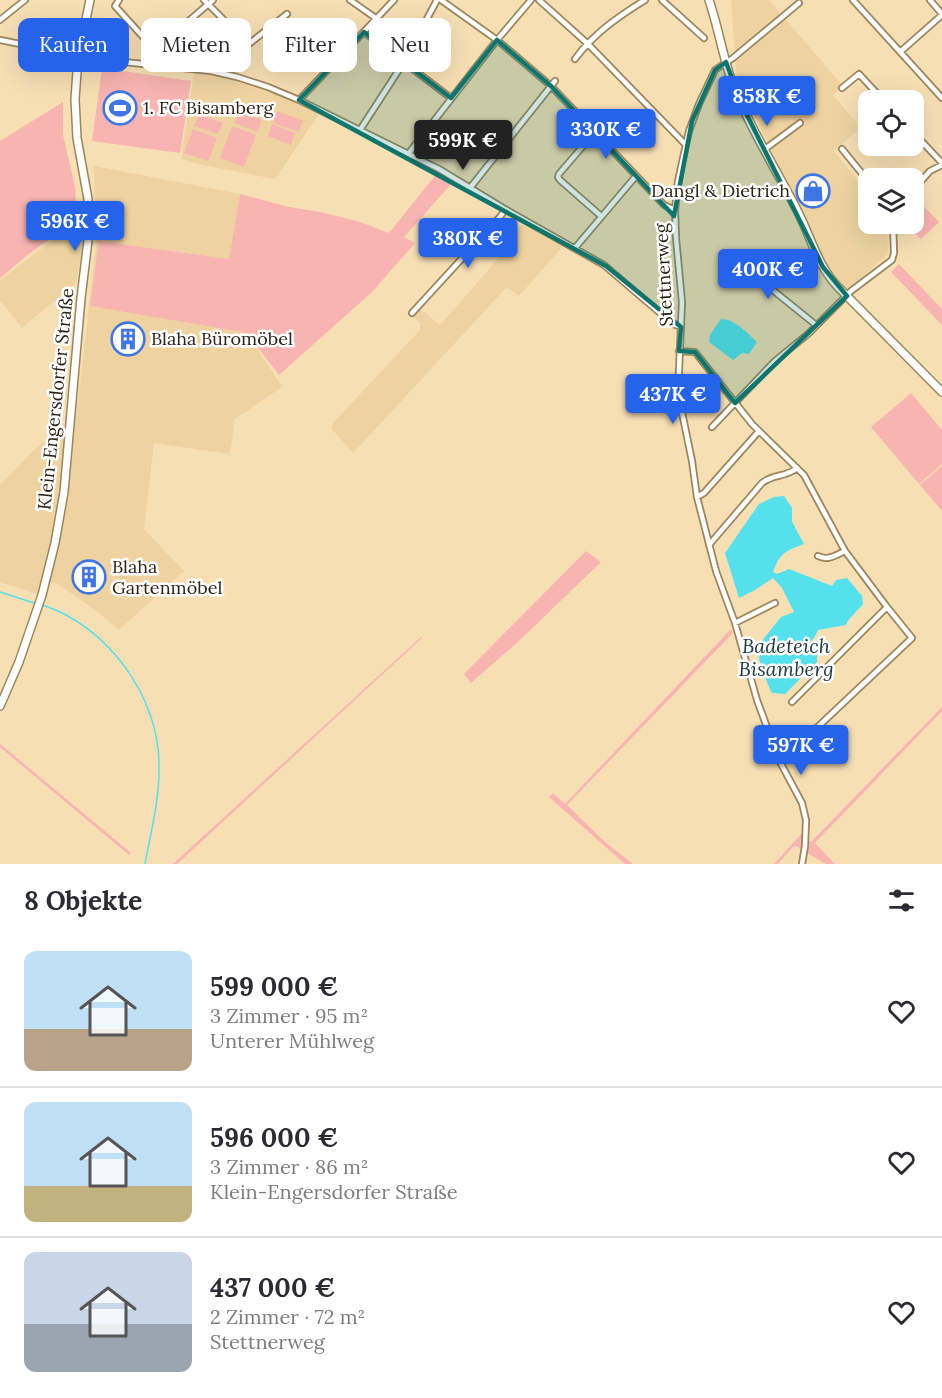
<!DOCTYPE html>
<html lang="de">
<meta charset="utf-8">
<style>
:root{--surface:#fff;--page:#f7f7f7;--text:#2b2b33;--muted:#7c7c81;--line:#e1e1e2;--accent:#2563eb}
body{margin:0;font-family:Lora,serif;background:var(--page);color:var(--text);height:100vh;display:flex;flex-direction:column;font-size:22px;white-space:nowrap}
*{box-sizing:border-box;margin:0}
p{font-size:20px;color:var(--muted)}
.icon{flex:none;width:33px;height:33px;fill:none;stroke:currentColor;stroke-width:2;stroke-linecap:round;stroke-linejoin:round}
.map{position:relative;height:864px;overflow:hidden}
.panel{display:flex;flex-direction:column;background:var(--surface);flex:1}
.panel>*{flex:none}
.banner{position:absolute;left:18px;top:18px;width:600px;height:54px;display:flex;gap:12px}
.fabs{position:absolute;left:858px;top:90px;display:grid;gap:12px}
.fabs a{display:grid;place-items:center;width:66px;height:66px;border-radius:12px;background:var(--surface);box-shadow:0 6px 24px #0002;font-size:30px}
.price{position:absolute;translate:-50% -51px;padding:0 14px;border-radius:6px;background:var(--accent);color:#fff;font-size:20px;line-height:39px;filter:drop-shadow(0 2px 3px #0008)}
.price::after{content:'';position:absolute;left:50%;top:36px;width:18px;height:14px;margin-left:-9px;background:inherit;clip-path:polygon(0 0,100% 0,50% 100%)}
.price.active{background:#222;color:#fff}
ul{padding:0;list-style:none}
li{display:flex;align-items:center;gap:18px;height:150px;padding:0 24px}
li+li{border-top:2px solid var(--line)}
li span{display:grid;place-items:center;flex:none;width:168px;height:120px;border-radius:12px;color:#555}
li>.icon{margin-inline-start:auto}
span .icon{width:72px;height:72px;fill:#fffc;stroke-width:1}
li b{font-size:26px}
h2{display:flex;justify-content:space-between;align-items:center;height:72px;padding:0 24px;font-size:26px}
.pill{padding:0 21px;border-radius:12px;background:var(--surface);box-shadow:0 6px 24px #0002;font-size:21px;line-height:54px}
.pill.active{background:var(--accent);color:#fff}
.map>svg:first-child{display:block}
.built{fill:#eed3a1}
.green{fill:#f7b4b0}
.water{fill:#54e1ed}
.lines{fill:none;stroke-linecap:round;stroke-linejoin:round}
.stream{stroke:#54e1ed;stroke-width:1.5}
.street-casing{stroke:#9b865d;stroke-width:8}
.secondary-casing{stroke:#9b865d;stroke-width:10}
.street{stroke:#fff;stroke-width:4.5}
.secondary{stroke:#fff;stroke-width:7}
.marked{fill:#0f766e;fill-opacity:0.2;stroke:#0f766e;stroke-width:4.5;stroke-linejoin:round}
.labels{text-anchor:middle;stroke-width:5;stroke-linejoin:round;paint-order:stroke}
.poi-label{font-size:18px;fill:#2c2313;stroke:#fff;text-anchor:start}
.street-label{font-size:18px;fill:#2c2313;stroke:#fff}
.water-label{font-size:20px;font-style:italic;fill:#203d40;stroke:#fff}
</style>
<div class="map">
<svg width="942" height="864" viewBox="0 0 942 864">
<rect width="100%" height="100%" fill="#f7dfb4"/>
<!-- built -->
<path class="built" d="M 731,0 L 769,0 L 843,86 L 833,95 L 861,128 L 834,151 L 868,193 L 868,224 L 887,224 L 888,254 L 846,291 L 826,262 L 747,101 L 736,72 Z
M 194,73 L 211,75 L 245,84 L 277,95 L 320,113 L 275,179 L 197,164 L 181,159 Z
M 94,166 L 240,194 L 229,259 L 100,241 L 91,306 L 247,333 L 282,387 L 235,419 L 230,454 L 154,443 L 144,529 L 184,571 L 119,630 L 98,612 L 58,584 L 41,579 L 37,594 L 0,582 L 0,485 L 37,447 L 76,419 L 96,245 Z
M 82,218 L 81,256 L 76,283 L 22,328 L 0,300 L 0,280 Z
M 522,224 L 551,236 L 564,245 L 519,296 L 507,287 L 353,453 L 331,428 L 334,422 L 420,330 L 420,323 L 412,315 L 419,308 L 440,325 L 506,250 L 502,246 Z"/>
<!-- green -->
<path class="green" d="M 102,68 L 191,81 L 180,153 L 92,141 Z
M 63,102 L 63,135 L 75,187 L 77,220 L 30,253 L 0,278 L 0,141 Z
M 238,111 L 262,120 L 257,132 L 234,123 Z
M 277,111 L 303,121 L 299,132 L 273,123 Z
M 199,114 L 223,123 L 218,134 L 194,126 Z
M 272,124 L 295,133 L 291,145 L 268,136 Z
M 232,126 L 256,135 L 244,167 L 220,158 Z
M 193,129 L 217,138 L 208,161 L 184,153 Z
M 438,172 L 453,182 L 404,237 L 415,243 L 372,292 L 279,375 L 247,333 L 90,306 L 99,241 L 229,259 L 240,194 L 289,207 L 320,212 L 357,221 L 389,233 Z
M 918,200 L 939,222 L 921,239 L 905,224 L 914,224 L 914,205 Z
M 899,264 L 942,309 L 942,325 L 891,272 Z
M 911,393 L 942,430 L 942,464 L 919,484 L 871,427 Z
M 942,466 L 942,511 L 920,485 Z
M 586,551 L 601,562 L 520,640 L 471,683 L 464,674 Z
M 730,630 L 732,630 L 733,633 L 567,805 L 605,842 L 633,864 L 625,864 L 549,797 L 553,793 L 565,804 Z
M 421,637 L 422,638 L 177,864 L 173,864 Z
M 942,707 L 942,711 L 815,843 L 835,864 L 826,864 L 796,846 L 793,847 L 778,864 L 774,864 L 803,832 L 808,828 L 808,840 L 811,842 Z
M 0,744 L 130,852 L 129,855 L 0,747 Z"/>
<!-- water -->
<path class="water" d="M 721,319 C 735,319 747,333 757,342 L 749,354 L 742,353 L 733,360 L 709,342 L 710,335 Z
M 784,496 L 792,508 L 792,522 L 804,544 C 785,551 780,553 773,572 L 777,574 L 789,569 L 832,586 L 836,580 L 847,578 L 862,596 L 863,604 C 858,611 849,617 846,625 L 818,630 L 814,638 L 807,645 L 813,646 L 817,651 L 817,662 L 785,694 L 772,693 L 768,685 L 759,659 L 761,642 L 781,617 L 794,612 L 782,588 L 773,578 L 755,590 L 739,598 L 725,553 L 759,504 L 774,497 Z"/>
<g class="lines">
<!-- stream -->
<path class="stream" d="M 0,592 L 37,604
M 42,605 C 107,625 159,697 159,764 C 160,798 151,831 145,864"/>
<!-- street casing -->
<g class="street-casing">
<path id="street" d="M 119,0 L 115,6 L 155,50 L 153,66
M 204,0 L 223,19 L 245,47
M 350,0 L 377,19
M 441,0 L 497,40 L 551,86 L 664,205 L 675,210
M 539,0 L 588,44 L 685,144
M 662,0 L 704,38
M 853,0 L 942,98
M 930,0 L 942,14
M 799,3 L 733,58 L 715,70 L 699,104 L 689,131 L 678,181 L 675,210 L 676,238 L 682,302 L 678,393 L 692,461 L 697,497 L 716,571 L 735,623 L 757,700 L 779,760 L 802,803 L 806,820 L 805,846 L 802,864
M 0,20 L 25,0
M 364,32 L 451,98
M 0,40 L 35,47 L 79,51 L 124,62 L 211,71 L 237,77 L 268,87 L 299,100 L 439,169 L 503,208 L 604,265 L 673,324 L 681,327
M 155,50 L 213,0
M 900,52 L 942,15
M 575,59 C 593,34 619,16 645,0
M 211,71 L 214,68 L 245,47 L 287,14
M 842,88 L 859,74 L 883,100
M 299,100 L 394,0
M 360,130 L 404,62 L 437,0
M 595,132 L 559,174 L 558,177 L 560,180 L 601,216
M 914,133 L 942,163
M 765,149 L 800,123
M 842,149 L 868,181
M 409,153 L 497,40 L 531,0
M 470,188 L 555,81
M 914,189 L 930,171 L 942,165
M 575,248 L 636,176
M 733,258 L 816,325
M 412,313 L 500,217 L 505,210
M 679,351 L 695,352 L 752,424 L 804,475 L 845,551 L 887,607 L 912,638 L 788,755 L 779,760
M 712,427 L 775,361 L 808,334 L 851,291 L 892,260 L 894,253 L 893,224
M 697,497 L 704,493 L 759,431
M 709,545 L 762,483 C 775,473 785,478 797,468
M 818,556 C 828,561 836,555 845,551
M 735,623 L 775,603
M 792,702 L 887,607"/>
</g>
<!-- secondary casing -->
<g class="secondary-casing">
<path id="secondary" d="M 709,0 C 719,29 723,59 734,88 C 751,130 776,169 797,210 C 810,235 817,264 837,286 L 942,392
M 0,706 L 19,662 L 42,595 L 55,543 L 64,492 L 81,298 L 89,232 L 88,199 L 77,138 L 75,99 L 78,58 L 90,0"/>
</g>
<!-- street -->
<use href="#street" class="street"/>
<!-- secondary -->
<use href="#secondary" class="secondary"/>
</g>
<!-- marked area -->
<path class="marked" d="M 364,32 L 451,98 L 497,40 L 551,86 L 674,216 L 692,121 L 715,70 L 726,62 L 742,105 L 823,267 L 847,296 L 735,403 L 695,352 L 679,351 L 681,327 L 606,266 L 299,100 Z"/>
<!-- icons -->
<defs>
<g id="stadium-ring" transform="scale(1.725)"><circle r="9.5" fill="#fff" stroke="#3f75e5" stroke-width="1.5"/><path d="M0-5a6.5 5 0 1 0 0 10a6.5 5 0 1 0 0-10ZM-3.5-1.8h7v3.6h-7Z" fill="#3f75e5"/></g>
<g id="shop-ring" transform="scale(1.725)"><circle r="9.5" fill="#fff" stroke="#3f75e5" stroke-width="1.5"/><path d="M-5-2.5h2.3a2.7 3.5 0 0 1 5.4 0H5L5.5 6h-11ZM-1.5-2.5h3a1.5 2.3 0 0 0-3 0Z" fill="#3f75e5"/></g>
<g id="building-ring" transform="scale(1.725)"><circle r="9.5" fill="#fff" stroke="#3f75e5" stroke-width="1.5"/><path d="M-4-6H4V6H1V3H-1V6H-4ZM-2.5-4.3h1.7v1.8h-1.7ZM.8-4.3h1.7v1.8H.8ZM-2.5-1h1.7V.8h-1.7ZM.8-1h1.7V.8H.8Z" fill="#3f75e5"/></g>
</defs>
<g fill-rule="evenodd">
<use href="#stadium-ring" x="120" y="108"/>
<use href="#shop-ring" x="813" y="191"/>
<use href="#building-ring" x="128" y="339"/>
<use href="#building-ring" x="89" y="577"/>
</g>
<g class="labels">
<!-- poi labels -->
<g class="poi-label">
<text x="143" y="114">1. FC Bisamberg</text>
<text x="790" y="197" text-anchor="end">Dangl &amp; Dietrich</text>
<text x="151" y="345">Blaha Büromöbel</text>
<text x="112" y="573">Blaha<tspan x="112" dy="21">Gartenmöbel</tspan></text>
</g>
<!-- street labels -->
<g class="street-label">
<text transform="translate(664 275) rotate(-93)" y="6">Stettnerweg</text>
<text transform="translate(56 399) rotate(-84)" y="6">Klein-Engersdorfer Straße</text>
</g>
<!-- water labels -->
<g class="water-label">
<text x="786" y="653">Badeteich<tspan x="786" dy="23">Bisamberg</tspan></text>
</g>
</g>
</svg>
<div class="fabs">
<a><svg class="icon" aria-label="locate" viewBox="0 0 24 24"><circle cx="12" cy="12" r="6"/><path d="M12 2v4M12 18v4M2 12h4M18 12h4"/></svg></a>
<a><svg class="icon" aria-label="layers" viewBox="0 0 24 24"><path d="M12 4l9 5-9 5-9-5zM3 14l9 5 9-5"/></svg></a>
</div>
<b class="price" style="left:767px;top:127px">858K €</b>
<b class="price" style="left:606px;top:160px">330K €</b>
<b class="price active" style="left:463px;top:171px">599K €</b>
<b class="price" style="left:75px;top:252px">596K €</b>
<b class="price" style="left:468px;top:269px">380K €</b>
<b class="price" style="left:768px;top:300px">400K €</b>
<b class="price" style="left:673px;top:425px">437K €</b>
<b class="price" style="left:801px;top:776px">597K €</b>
<div class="banner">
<a class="pill active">Kaufen</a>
<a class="pill">Mieten</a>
<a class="pill">Filter</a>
<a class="pill">Neu</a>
</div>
</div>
<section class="panel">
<h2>8 Objekte<svg class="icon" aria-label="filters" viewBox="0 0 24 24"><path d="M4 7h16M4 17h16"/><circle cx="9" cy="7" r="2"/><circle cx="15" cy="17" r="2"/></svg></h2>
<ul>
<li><span style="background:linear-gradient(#bfe0f5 65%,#b9a48a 0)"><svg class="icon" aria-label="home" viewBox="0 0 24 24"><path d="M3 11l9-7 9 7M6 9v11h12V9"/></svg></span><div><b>599 000 €</b><p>3 Zimmer · 95 m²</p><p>Unterer Mühlweg</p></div><svg class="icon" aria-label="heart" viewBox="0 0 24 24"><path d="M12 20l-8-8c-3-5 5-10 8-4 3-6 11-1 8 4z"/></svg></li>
<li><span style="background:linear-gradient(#bfe0f5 70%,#c2b280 0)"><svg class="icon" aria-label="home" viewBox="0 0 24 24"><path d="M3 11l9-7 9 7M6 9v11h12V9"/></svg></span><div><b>596 000 €</b><p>3 Zimmer · 86 m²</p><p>Klein-Engersdorfer Straße</p></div><svg class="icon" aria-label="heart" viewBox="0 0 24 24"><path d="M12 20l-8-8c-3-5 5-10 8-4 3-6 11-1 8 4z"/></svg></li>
<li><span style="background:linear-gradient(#c9d6e8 60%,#9aa5b1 0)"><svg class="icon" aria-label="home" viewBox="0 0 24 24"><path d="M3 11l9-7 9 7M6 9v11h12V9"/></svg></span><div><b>437 000 €</b><p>2 Zimmer · 72 m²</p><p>Stettnerweg</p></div><svg class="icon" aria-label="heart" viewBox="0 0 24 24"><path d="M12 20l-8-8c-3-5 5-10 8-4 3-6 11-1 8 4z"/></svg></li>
</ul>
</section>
